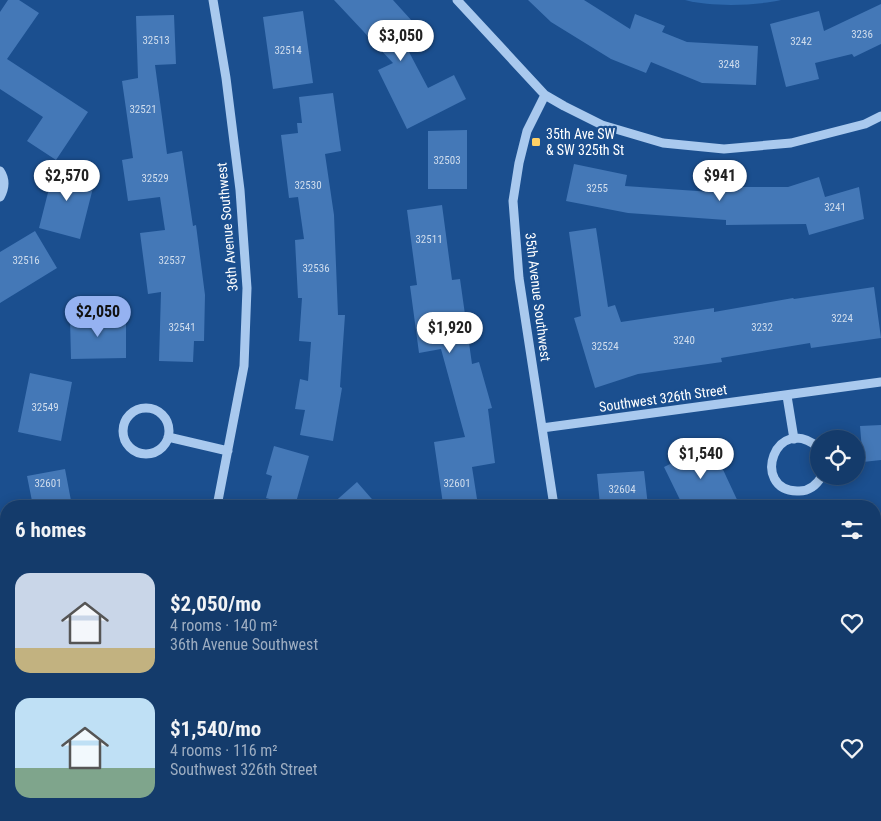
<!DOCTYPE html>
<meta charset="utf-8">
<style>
:root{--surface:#143b6b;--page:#214673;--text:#f1f3f6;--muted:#9dadc1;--line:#33557e;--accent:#95b2f1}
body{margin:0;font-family:"Roboto Condensed",sans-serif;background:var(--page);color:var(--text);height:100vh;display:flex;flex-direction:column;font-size:19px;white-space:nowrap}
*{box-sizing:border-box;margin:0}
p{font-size:16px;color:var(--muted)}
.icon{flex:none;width:28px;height:28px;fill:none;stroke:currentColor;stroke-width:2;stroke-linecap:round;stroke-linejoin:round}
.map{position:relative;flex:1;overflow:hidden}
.sheet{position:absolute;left:0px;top:500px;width:881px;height:321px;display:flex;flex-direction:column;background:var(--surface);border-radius:20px 20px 0 0;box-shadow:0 2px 12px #0003,0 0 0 1px var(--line)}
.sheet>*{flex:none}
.fabs{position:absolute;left:810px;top:430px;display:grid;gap:10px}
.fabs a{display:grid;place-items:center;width:55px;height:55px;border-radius:50%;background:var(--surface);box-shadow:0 2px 12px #0003,0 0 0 1px var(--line);font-size:25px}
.price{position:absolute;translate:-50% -42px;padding:0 11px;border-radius:18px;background:#fff;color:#222;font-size:16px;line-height:32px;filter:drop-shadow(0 1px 2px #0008)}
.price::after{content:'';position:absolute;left:50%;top:30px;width:15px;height:11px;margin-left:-8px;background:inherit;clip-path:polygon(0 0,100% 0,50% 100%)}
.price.active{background:var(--accent);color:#111}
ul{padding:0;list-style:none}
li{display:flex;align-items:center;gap:15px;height:125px;padding:0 15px}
li span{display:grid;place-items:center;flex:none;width:140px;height:100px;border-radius:15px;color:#555}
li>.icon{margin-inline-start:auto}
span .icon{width:60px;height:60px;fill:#fffc;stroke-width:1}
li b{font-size:21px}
h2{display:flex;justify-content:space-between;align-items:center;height:60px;padding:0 15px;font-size:21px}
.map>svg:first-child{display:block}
.green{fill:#2e69ad}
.building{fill:#4478b7}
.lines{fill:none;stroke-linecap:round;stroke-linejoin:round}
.minor{stroke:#a9c9ee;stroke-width:9}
.poi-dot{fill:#ffd166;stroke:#1b4f8f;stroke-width:2}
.labels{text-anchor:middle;stroke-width:4.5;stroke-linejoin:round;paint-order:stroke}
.number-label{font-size:11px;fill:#d0dded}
.poi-label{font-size:14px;fill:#fff;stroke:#1b4f8f;text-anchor:start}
.street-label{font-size:14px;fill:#fff;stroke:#1b4f8f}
</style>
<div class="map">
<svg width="881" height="821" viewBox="0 0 881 821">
<rect width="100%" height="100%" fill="#1b4f8f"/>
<!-- green -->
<path class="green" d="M 685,0 L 781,0 C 754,6 712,7 685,0 Z"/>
<!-- building -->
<path class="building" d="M 8,0 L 19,0 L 39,13 L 7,59 L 88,112 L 56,160 L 27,141 L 43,117 L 0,89 L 0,12 Z
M 334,0 L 393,0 L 412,21 L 399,33 L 428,88 L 454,75 L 466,99 L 407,129 L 378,70 L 393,63 Z
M 528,0 L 584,0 L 630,29 L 635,14 L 665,26 L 662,32 L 687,42 L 758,46 L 756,85 L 702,83 L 651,62 L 646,73 L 611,59 L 551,22 Z
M 881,4 L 881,44 L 854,57 L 852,54 L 815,63 L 819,79 L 786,87 L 770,24 L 819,11 L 824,31 Z
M 303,11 L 313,83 L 273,89 L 263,17 Z
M 174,15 L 176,64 L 155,65 L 167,154 L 182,151 L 193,226 L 196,225 L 205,295 L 204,341 L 194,341 L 193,362 L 159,361 L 161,292 L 148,294 L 140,233 L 165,230 L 160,197 L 128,201 L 122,160 L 133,158 L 122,81 L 138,78 L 136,16 Z
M 333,93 L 341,151 L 325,154 L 334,215 L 338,315 L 345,315 L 340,387 L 342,388 L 333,441 L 300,435 L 305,410 L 295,409 L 300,379 L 308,381 L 311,342 L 299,341 L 302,298 L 298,298 L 295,240 L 304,239 L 298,197 L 289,198 L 281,135 L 298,133 L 297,123 L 302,123 L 299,97 Z
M 467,130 L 467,189 L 428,189 L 428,131 Z
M 574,164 L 627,175 L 625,186 L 726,193 L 726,187 L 788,187 L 819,177 L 825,197 L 859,187 L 864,219 L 809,235 L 806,224 L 726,225 L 726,220 L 628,213 L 566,201 Z
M 55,165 L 96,176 L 80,239 L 39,228 Z
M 442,205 L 452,280 L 460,279 L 472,364 L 479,362 L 492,408 L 488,409 L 495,463 L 472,467 L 477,499 L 443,504 L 434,442 L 465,437 L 441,349 L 419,353 L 410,286 L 417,285 L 407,210 Z
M 596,228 L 608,307 L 615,305 L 621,322 L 714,308 L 714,312 L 793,298 L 794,299 L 874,287 L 881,338 L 811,348 L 810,343 L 721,358 L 722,362 L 638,374 L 595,388 L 574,318 L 581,316 L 569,232 Z
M 35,231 L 57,268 L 0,303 L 0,252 Z
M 126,318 L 126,358 L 71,359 L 70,319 Z
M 30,373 L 72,382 L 61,441 L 18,432 Z
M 881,425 L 881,460 L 863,462 L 860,426 Z
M 711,444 L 740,506 L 683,506 L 664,467 Z
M 274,446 L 309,456 L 295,506 L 266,498 L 272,476 L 266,474 Z
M 65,469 L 72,506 L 33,506 L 27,476 Z
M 644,471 L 648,506 L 600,505 L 597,474 Z
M 357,482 L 378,506 L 330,506 Z"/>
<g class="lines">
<!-- minor -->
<path class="minor" d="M 213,0 L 226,78 L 240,190 L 247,288 L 244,366 L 217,506
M 457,0 L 545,95 L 564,106 L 602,125 L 663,143 L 724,149 L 791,143 L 865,124 L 881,116
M 545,95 L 527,131 L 519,163 L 513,201 L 519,278 L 554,506
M 0,171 C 6,180 5,188 0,197
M 787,396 L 794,439
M123 431a23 23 0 1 1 46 0a23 23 0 1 1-46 0Z
M 542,428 L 881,382
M 168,437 L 228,451
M 819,448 C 775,411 750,490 797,491 C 808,492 816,486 822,476
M 875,720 L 881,719
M 224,815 L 227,821
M 601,815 L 602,821
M 394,821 L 408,815"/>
</g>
<!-- markers -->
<rect class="poi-dot" x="531" y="137" width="10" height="10" rx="2.5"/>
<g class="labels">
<!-- number labels -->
<g class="number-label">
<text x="862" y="38">3236</text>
<text x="156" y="44">32513</text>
<text x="801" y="45">3242</text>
<text x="288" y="54">32514</text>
<text x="729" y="68">3248</text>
<text x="143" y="113">32521</text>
<text x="447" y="164">32503</text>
<text x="155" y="182">32529</text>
<text x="308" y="189">32530</text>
<text x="597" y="192">3255</text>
<text x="835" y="211">3241</text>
<text x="429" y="243">32511</text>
<text x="26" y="264">32516</text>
<text x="172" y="264">32537</text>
<text x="316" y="272">32536</text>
<text x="842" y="322">3224</text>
<text x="182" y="331">32541</text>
<text x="762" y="331">3232</text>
<text x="684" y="344">3240</text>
<text x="605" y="350">32524</text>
<text x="45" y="411">32549</text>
<text x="48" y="487">32601</text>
<text x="457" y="487">32601</text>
<text x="622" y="493">32604</text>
</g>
<!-- poi labels -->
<g class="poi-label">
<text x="546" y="139">35th Ave SW<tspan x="546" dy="16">&amp; SW 325th St</tspan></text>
</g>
<!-- street labels -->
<g class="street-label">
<text transform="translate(227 227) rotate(-95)" y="5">36th Avenue Southwest</text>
<text transform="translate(538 297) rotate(83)" y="5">35th Avenue Southwest</text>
<text transform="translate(663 398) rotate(-8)" y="5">Southwest 326th Street</text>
</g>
</g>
</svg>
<div class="fabs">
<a><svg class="icon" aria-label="locate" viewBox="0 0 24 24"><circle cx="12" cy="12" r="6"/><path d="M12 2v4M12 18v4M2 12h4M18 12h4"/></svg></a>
</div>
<b class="price" style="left:401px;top:62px">$3,050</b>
<b class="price" style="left:67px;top:202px">$2,570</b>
<b class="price" style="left:720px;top:202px">$941</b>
<b class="price active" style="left:98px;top:338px">$2,050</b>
<b class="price" style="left:450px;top:354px">$1,920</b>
<b class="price" style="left:701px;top:480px">$1,540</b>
<section class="sheet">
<h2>6 homes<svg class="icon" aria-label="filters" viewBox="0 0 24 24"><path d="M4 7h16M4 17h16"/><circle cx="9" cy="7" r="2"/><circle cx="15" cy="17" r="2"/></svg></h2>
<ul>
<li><span style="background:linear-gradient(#c9d6e8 75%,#c2b280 0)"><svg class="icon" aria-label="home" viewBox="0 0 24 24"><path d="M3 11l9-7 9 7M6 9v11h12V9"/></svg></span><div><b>$2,050/mo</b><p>4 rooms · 140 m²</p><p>36th Avenue Southwest</p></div><svg class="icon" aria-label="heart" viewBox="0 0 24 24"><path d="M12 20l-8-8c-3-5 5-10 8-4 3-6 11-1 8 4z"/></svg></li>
<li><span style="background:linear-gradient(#bfe0f5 70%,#7fa58c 0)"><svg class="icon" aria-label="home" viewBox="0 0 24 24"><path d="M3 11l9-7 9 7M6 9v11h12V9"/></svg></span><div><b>$1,540/mo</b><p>4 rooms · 116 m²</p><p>Southwest 326th Street</p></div><svg class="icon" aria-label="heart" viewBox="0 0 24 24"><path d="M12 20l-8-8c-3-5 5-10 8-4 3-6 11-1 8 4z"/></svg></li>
</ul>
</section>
</div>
